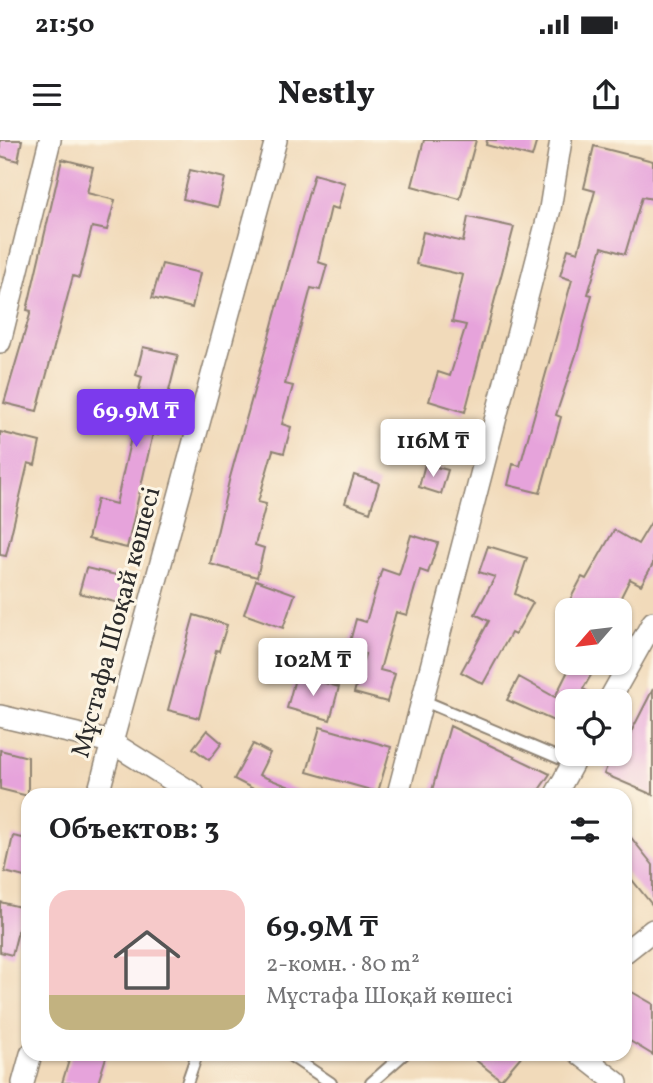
<!DOCTYPE html>
<html lang="ru">
<meta charset="utf-8">
<style>
:root{--surface:#fff;--page:#f6f6f6;--text:#202124;--muted:#757577;--line:#e0e0e0;--accent:#7c3aed}
body{margin:0;font-family:Vollkorn,serif;background:var(--page);color:var(--text);height:100vh;display:flex;flex-direction:column;font-size:26px;white-space:nowrap}
*{box-sizing:border-box;margin:0}
p{font-size:23px;color:var(--muted)}
.icon{flex:none;width:38px;height:38px;fill:none;stroke:currentColor;stroke-width:2;stroke-linecap:round;stroke-linejoin:round}
.map{position:relative;flex:1;overflow:hidden}
.sheet{position:absolute;left:21px;top:648px;width:611px;height:273px;display:flex;flex-direction:column;background:var(--surface);border-radius:21px;box-shadow:0 2px 5px #0004}
.sheet>*{flex:none}
.needle{width:46px;rotate:242deg}
.controls{position:absolute;left:555px;top:458px;display:grid;gap:14px}
.controls a{display:grid;place-items:center;width:77px;height:77px;border-radius:14px;background:var(--surface);box-shadow:0 2px 5px #0004;font-size:35px}
.price{position:absolute;translate:-50% -60px;padding:0 16px;border-radius:7px;background:#fff;color:#222;font-size:23px;line-height:46px;filter:drop-shadow(0 2px 4px #0008)}
.price::after{content:'';position:absolute;left:50%;top:42px;width:21px;height:16px;margin-left:-10px;background:inherit;clip-path:polygon(0 0,100% 0,50% 100%)}
.price.selected{background:var(--accent);color:#fff}
ul{padding:0;list-style:none}
li{display:flex;align-items:center;gap:21px;height:175px;padding:0 28px}
li+li{border-top:2px solid var(--line)}
li span{display:grid;place-items:center;flex:none;width:196px;height:140px;border-radius:21px;color:#555}
li>.icon{margin-inline-start:auto}
span .icon{width:84px;height:84px;fill:#fffc;stroke-width:1}
li b{font-size:30px}
h2{display:flex;justify-content:space-between;align-items:center;height:84px;padding:0 28px;font-size:30px}
.status{display:flex;justify-content:space-between;align-items:center;height:49px;padding:0 35px;background:var(--surface);direction:ltr}
.status svg{height:19px;fill:currentColor}
header{display:flex;justify-content:space-between;align-items:center;height:91px;padding:0 28px;background:var(--surface);font-size:32px;font-weight:800}
.map>svg:first-child{display:block}
.building{fill:#e6a3db}
.lines{fill:none;stroke-linecap:round;stroke-linejoin:round}
.service-casing{stroke:#8e8272;stroke-width:14}
.minor-casing{stroke:#8e8272;stroke-width:24}
.service{stroke:#fff;stroke-width:10}
.minor{stroke:#fff;stroke-width:21}
.labels{text-anchor:middle;stroke-width:6;stroke-linejoin:round;paint-order:stroke}
.street-label{font-size:26px;fill:#2b2b2b;stroke:#fcf5e5}
</style>
<div class="status"><b>21:50</b><svg viewBox="0 0 49 12"><path d="M0 12V9h3v3zM5 12V6h3v6zM10 12V3h3v9zM15 12V0h3v12zM26 1h20v11H26zM47 4h2v5h-2z"/></svg></div>
<header><svg class="icon" aria-label="menu" viewBox="0 0 24 24"><path d="M4 6h16M4 12h16M4 18h16"/></svg>Nestly<svg class="icon" aria-label="share" viewBox="0 0 24 24"><path d="M12 15V3M7 8l5-5 5 5M5 13v7h14v-7"/></svg></header>
<div class="map">
<svg width="653" height="943" viewBox="0 0 653 943">
<rect width="100%" height="100%" fill="#fcf5e5"/>
<filter id="ink" filterUnits="userSpaceOnUse"><feTurbulence type="fractalNoise" baseFrequency=".0143" numOctaves="2"/><feDisplacementMap in="SourceGraphic" scale="14" xChannelSelector="R" yChannelSelector="G"/><feConvolveMatrix kernelMatrix="1 2 1 2 8 2 1 2 1" color-interpolation-filters="sRGB"/></filter>
<filter id="wash" filterUnits="userSpaceOnUse"><feTurbulence type="fractalNoise" baseFrequency=".00686" numOctaves="4" result="noise"/><feDisplacementMap in="SourceGraphic" scale="28" xChannelSelector="R" yChannelSelector="G"/><feGaussianBlur stdDeviation="1.57" result="paint"/><feColorMatrix in="noise" values="0 0 0 0 0 0 0 0 0 0 0 0 0 0 0 0 0 1.4 0 .05"/><feComposite in="paint" operator="in"/></filter>
<g filter="url(#wash)">
<rect width="100%" height="100%" fill="#f1daba"/>
<g id="blocks">
<!-- building -->
<path class="building" d="M 0,0 L 22,0 L 18,21 L 0,16 Z
M 424,0 L 476,0 L 460,59 L 412,46 Z
M 487,0 L 537,0 L 532,17 L 486,5 Z
M 594,6 L 653,21 L 653,59 L 642,57 L 625,114 L 602,107 L 588,154 L 592,155 L 578,209 L 556,275 L 561,277 L 540,353 L 508,345 L 513,324 L 520,326 L 572,140 L 560,136 L 568,109 L 578,112 L 595,51 L 584,48 Z
M 62,19 L 93,27 L 87,53 L 115,60 L 107,90 L 92,87 L 79,138 L 73,136 L 37,271 L 4,263 L 31,171 L 27,170 Z
M 190,30 L 225,38 L 218,67 L 183,59 Z
M 314,34 L 345,43 L 338,69 L 331,67 L 318,122 L 327,125 L 320,150 L 311,148 L 285,244 L 293,246 L 282,284 L 291,287 L 284,313 L 273,310 L 258,362 L 266,364 L 255,405 L 264,408 L 257,437 L 210,424 L 229,341 Z
M 468,77 L 514,87 L 465,272 L 429,261 L 438,232 L 450,236 L 466,185 L 452,182 L 463,135 L 416,124 L 423,92 L 463,102 Z
M 162,124 L 200,133 L 192,168 L 152,158 Z
M 143,207 L 178,215 L 158,295 L 153,293 L 127,408 L 88,399 L 97,359 L 116,364 L 133,289 L 130,288 L 142,237 L 136,235 Z
M 450,283 L 473,290 L 466,315 L 443,308 Z
M 0,292 L 40,302 L 35,325 L 28,323 L 6,416 L 0,415 Z
M 425,324 L 448,330 L 441,354 L 419,347 Z
M 354,335 L 379,343 L 370,372 L 345,363 Z
M 653,379 L 653,424 L 641,445 L 630,439 L 614,471 L 564,471 L 582,437 L 586,439 L 614,390 L 638,404 Z
M 411,395 L 438,403 L 428,433 L 420,430 L 407,475 L 396,472 L 380,530 L 395,534 L 387,562 L 354,553 L 365,514 L 348,509 L 356,479 L 366,482 L 382,429 L 399,435 Z
M 488,406 L 527,418 L 515,454 L 533,463 L 515,495 L 511,493 L 483,544 L 461,532 L 489,481 L 475,474 L 495,437 L 479,432 Z
M 86,428 L 125,437 L 119,463 L 79,453 Z
M 256,440 L 295,454 L 283,488 L 244,474 Z
M 194,475 L 227,485 L 219,511 L 216,510 L 199,578 L 168,570 Z
M 572,523 L 598,523 L 583,549 L 596,556 L 595,562 L 567,562 L 567,587 L 507,560 L 519,537 L 555,557 Z
M 296,535 L 339,547 L 330,580 L 287,568 Z
M 653,549 L 653,655 L 604,634 L 612,614 L 620,614 L 620,599 L 626,602 Z
M 450,586 L 550,634 L 536,654 L 431,654 Z
M 320,587 L 391,607 L 378,652 L 307,632 Z
M 207,590 L 222,603 L 209,620 L 193,608 Z
M 253,604 L 270,613 L 259,635 L 308,654 L 263,654 L 234,639 Z
M 0,610 L 28,617 L 28,656 L 0,649 Z
M 625,690 L 653,725 L 653,766 L 625,731 Z
M 13,696 L 28,699 L 28,738 L 5,732 Z
M 0,762 L 24,768 L 12,815 L 0,812 Z
M 625,848 L 653,864 L 653,915 L 625,898 Z
M 71,914 L 107,914 L 98,943 L 62,943 Z
M 468,914 L 523,914 L 501,940 Z"/>
</g>
</g>
<g filter="url(#ink)">
<use href="#blocks" fill-opacity="0" stroke="#8e8272" stroke-width="2"/>
<g class="lines">
<!-- service casing -->
<g class="service-casing">
<path id="service" d="M 424,561 L 573,624
M 288,914 L 331,943
M 187,943 L 197,914
M 371,943 L 404,914"/>
</g>
<!-- minor casing -->
<g class="minor-casing">
<path id="minor" d="M 0,202 L 50,0
M 608,562 L 653,482
M 0,576 L 111,602 L 194,654
M 98,654 L 276,0
M 398,654 L 550,69 L 561,0
M 556,654 L 578,614
M 625,812 L 653,790
M 580,914 L 617,943
M 23,943 L 31,914"/>
</g>
<!-- service -->
<use href="#service" class="service"/>
<!-- minor -->
<use href="#minor" class="minor"/>
</g>
</g>
<g class="labels">
<!-- street labels -->
<g class="street-label">
<text transform="translate(115 482) rotate(-75)" y="9">Мұстафа Шоқай көшесі</text>
</g>
</g>
</svg>
<div class="controls">
<a><svg class="needle" viewBox="-14 -14 28 28"><path d="M0-13l5 13h-10z" fill="#e53935"/><path d="M0 13l5-13h-10z" fill="#757577"/></svg></a>
<a><svg class="icon" aria-label="locate" viewBox="0 0 24 24"><circle cx="12" cy="12" r="6"/><path d="M12 2v4M12 18v4M2 12h4M18 12h4"/></svg></a>
</div>
<b class="price selected" style="left:136px;top:309px">69.9M ₸</b>
<b class="price" style="left:433px;top:339px">116M ₸</b>
<b class="price" style="left:313px;top:558px">102M ₸</b>
<section class="sheet">
<h2>Объектов: 3<svg class="icon" aria-label="filters" viewBox="0 0 24 24"><path d="M4 7h16M4 17h16"/><circle cx="9" cy="7" r="2"/><circle cx="15" cy="17" r="2"/></svg></h2>
<ul>
<li><span style="background:linear-gradient(#f6c9c9 75%,#c2b280 0)"><svg class="icon" aria-label="home" viewBox="0 0 24 24"><path d="M3 11l9-7 9 7M6 9v11h12V9"/></svg></span><div><b>69.9M ₸</b><p>2-комн. · 80 m²</p><p>Мұстафа Шоқай көшесі</p></div></li>
</ul>
</section>
</div>
